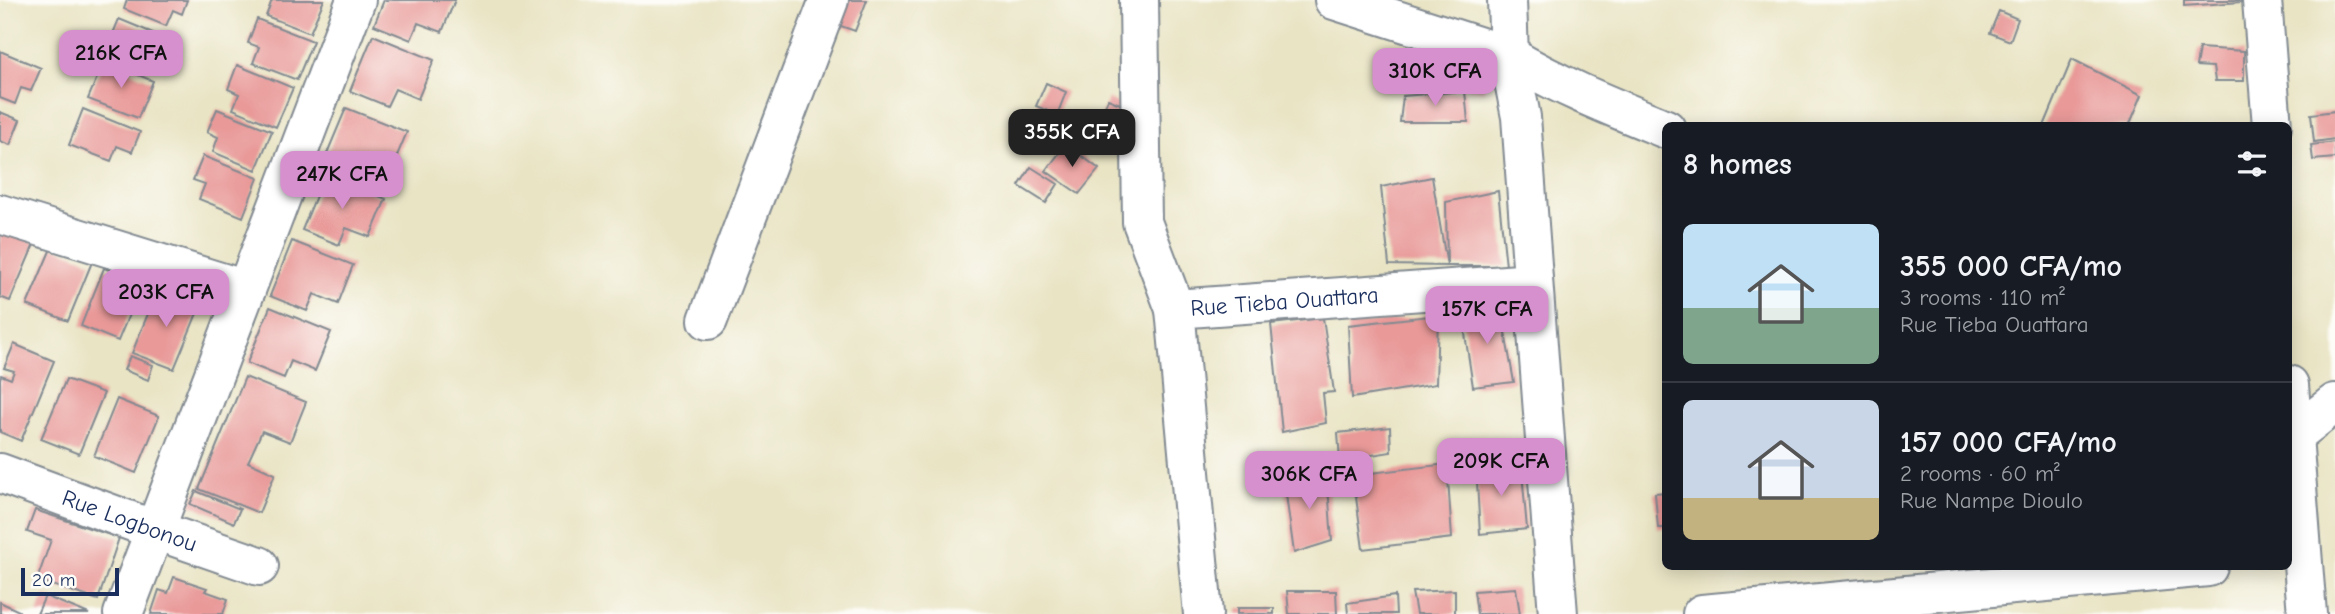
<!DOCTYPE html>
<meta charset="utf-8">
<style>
:root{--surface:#171b24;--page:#20242c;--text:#f1f3f6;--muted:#9ea1a6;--line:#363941;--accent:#d690ce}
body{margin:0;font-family:"Comic Neue",sans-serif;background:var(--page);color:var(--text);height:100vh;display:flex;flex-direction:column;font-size:26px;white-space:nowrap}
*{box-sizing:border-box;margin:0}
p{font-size:23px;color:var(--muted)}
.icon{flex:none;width:38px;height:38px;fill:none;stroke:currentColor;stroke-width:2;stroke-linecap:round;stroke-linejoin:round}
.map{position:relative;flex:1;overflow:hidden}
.details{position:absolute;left:1662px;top:122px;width:630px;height:448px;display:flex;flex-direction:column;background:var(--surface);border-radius:10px;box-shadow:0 4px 18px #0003}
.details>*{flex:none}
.scale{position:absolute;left:21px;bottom:18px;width:98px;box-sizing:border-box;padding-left:7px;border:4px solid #1b2f5e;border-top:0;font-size:19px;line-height:24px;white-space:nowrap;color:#1b2f5e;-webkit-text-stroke:5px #fdfcf7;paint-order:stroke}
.price{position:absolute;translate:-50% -60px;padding:0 16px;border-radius:14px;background:var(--accent);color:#111;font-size:23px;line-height:46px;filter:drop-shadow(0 2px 4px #0008)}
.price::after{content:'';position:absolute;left:50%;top:42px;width:21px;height:16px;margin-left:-10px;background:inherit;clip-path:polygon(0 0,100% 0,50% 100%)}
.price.selected{background:#222;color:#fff}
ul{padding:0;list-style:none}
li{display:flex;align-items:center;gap:21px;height:175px;padding:0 21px}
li+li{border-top:2px solid var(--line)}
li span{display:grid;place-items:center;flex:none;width:196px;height:140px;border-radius:10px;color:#555}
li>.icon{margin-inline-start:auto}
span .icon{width:84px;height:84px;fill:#fffc;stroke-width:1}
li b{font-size:30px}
h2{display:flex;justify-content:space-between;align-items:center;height:84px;padding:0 21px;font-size:30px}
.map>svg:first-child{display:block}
.building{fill:#e89998}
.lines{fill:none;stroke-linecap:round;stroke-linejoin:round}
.minor-casing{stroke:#828a91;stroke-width:42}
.minor{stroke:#fff;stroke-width:38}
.labels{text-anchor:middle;stroke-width:6;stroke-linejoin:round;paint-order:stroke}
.street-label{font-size:23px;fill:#1b2f5e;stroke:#fdfcf7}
</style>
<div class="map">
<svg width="2335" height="614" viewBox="0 0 2335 614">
<rect width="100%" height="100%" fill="#fdfcf7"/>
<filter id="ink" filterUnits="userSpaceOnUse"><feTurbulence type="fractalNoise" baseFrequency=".0143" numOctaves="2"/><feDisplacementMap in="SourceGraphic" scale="14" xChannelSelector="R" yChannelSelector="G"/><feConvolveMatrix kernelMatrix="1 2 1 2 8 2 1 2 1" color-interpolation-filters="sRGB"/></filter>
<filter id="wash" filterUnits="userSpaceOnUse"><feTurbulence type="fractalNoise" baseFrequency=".00686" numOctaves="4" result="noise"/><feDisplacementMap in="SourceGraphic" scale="28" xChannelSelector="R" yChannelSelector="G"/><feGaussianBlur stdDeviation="1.57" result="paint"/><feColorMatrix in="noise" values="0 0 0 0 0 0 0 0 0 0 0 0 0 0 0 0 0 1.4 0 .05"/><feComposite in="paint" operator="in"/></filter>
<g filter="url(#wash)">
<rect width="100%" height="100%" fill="#e9e4c4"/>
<g id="blocks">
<!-- building -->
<path class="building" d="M 127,0 L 187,0 L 182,14 L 173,10 L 166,26 L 124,9 Z
M 272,0 L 324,0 L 310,33 L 266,16 Z
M 384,0 L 455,0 L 442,32 L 418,23 L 411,40 L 374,25 Z
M 845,0 L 867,0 L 855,31 L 835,24 Z
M 2184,0 L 2241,0 L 2241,2 L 2184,6 Z
M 1999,11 L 2018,19 L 2010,41 L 1990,33 Z
M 119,19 L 170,40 L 163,57 L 154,54 L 147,70 L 105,53 Z
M 257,19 L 313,41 L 297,80 L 253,63 L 259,47 L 248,43 Z
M 373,35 L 434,60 L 418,99 L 395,89 L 387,106 L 350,91 Z
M 2199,48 L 2244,51 L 2244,81 L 2215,81 L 2213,67 L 2196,66 Z
M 0,51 L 41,68 L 31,91 L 21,88 L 15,104 L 0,98 Z
M 2072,59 L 2142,95 L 2129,126 L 2044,126 Z
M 104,61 L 153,81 L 138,118 L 88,99 Z
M 237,65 L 293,88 L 276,127 L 233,109 L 239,94 L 228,89 Z
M 1452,69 L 1485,73 L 1484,91 L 1452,85 Z
M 1046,83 L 1066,92 L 1057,115 L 1036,106 Z
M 1465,91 L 1468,122 L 1400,122 L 1403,96 Z
M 1108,99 L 1125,106 L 1117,124 L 1100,117 Z
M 346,108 L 407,132 L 391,170 L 367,161 L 360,178 L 323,163 Z
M 83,109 L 140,132 L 132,152 L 117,146 L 111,161 L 69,145 Z
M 217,109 L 272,131 L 256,170 L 213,152 L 218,137 L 207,132 Z
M 2335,111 L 2335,139 L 2314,142 L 2311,114 Z
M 0,112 L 20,120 L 10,145 L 0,141 Z
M 1034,112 L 1055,121 L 1045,144 L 1024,136 Z
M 2335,142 L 2335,158 L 2313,160 L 2311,145 Z
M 1066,144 L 1099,169 L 1079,194 L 1046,171 Z
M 203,156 L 258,178 L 243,217 L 199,199 L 205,184 L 193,180 Z
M 1031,167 L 1058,184 L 1046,203 L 1019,186 Z
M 325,174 L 386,199 L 370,237 L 346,228 L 339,245 L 302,230 Z
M 1432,177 L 1447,266 L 1389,265 L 1381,187 Z
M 1498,191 L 1506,266 L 1447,266 L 1446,202 Z
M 0,228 L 35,242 L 10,301 L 0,297 Z
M 292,241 L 353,265 L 338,304 L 314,294 L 307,311 L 270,296 Z
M 52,246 L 92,262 L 68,321 L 27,305 Z
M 104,268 L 142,283 L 118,341 L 81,326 Z
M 158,289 L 200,306 L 174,369 L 132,353 Z
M 1500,305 L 1514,382 L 1473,387 L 1461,307 Z
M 270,307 L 331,332 L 315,371 L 291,361 L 284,378 L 247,363 Z
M 1438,315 L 1436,384 L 1352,398 L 1348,325 Z
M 1323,318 L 1334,392 L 1323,393 L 1326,423 L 1282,432 L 1271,324 Z
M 14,344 L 54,361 L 21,441 L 0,432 L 0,379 L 1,375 L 11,379 L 14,371 L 4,368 Z
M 130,356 L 153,365 L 148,380 L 124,370 Z
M 245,377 L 306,402 L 290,442 L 262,431 L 248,462 L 275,474 L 259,513 L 199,489 Z
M 66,379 L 104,393 L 79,454 L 41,439 Z
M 117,399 L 159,416 L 136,473 L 94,456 Z
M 1390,427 L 1391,452 L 1340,460 L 1338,433 Z
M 1521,461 L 1527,529 L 1480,534 L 1476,465 Z
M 1447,464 L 1452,538 L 1363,549 L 1353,475 Z
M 1327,473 L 1332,541 L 1294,553 L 1284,480 Z
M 196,491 L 240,509 L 234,523 L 190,504 Z
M 1666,492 L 1666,528 L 1658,528 L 1655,493 Z
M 35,510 L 119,538 L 98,600 L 37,580 L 51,540 L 27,532 Z
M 174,577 L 207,588 L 205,591 L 228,599 L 223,614 L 151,614 L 159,590 L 168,593 Z
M 1516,588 L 1520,614 L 1477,614 L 1474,591 Z
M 1455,590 L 1455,614 L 1416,614 L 1412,592 Z
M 1287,591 L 1336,591 L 1337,614 L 1289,614 Z
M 45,596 L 89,614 L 37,614 Z
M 1395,596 L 1396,614 L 1348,614 L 1347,603 Z
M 0,602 L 19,611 L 18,614 L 0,614 Z
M 1237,608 L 1274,608 L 1274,614 L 1237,614 Z"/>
</g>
</g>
<g filter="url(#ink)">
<use href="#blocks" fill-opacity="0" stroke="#828a91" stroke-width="2"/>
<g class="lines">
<!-- minor casing -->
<g class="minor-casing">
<g id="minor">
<path d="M 1139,0 L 1142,222 L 1175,309"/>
<path d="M 1334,0 L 1509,56 L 1507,0"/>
<path d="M 2262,0 L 2272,126"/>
<path d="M 0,214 L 246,290"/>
<path d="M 708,320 L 829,0"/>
<path d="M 2289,385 L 2307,614"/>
<path d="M 2293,436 L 2335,403"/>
<path id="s1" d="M 0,473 L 155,530 L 259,566"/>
<path d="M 123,614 L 356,0"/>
<path id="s2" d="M 1203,614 L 1175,309 L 1533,283"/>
<path d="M 1558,614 L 1521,117 L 1509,56 C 1559,86 1612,107 1666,129"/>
<path d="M 1702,614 L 2208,567"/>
</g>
</g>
<!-- minor -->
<use href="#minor" class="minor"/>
</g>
</g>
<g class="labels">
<!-- street labels -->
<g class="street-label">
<text dy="8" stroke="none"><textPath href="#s2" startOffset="416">Rue Tieba Ouattara</textPath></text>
<text dy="8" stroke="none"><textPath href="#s1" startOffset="138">Rue Logbonou</textPath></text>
</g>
</g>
</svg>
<div class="scale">20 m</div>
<b class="price" style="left:121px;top:90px">216K CFA</b>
<b class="price" style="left:1435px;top:108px">310K CFA</b>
<b class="price selected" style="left:1072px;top:169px">355K CFA</b>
<b class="price" style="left:342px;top:211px">247K CFA</b>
<b class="price" style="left:166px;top:329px">203K CFA</b>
<b class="price" style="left:1487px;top:346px">157K CFA</b>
<b class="price" style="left:1501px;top:498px">209K CFA</b>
<b class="price" style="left:1309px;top:511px">306K CFA</b>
<section class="details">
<h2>8 homes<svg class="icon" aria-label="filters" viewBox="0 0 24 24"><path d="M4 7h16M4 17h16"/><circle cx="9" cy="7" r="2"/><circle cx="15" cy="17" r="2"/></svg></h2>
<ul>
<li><span style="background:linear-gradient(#bfe0f5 60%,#7fa58c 0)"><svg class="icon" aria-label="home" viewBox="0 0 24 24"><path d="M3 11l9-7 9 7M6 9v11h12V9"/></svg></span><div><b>355 000 CFA/mo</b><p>3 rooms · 110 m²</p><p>Rue Tieba Ouattara</p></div></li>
<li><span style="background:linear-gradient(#c9d6e8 70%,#c2b280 0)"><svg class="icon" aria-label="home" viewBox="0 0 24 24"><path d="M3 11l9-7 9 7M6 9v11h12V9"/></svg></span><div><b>157 000 CFA/mo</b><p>2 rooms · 60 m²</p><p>Rue Nampe Dioulo</p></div></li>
</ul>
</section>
</div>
